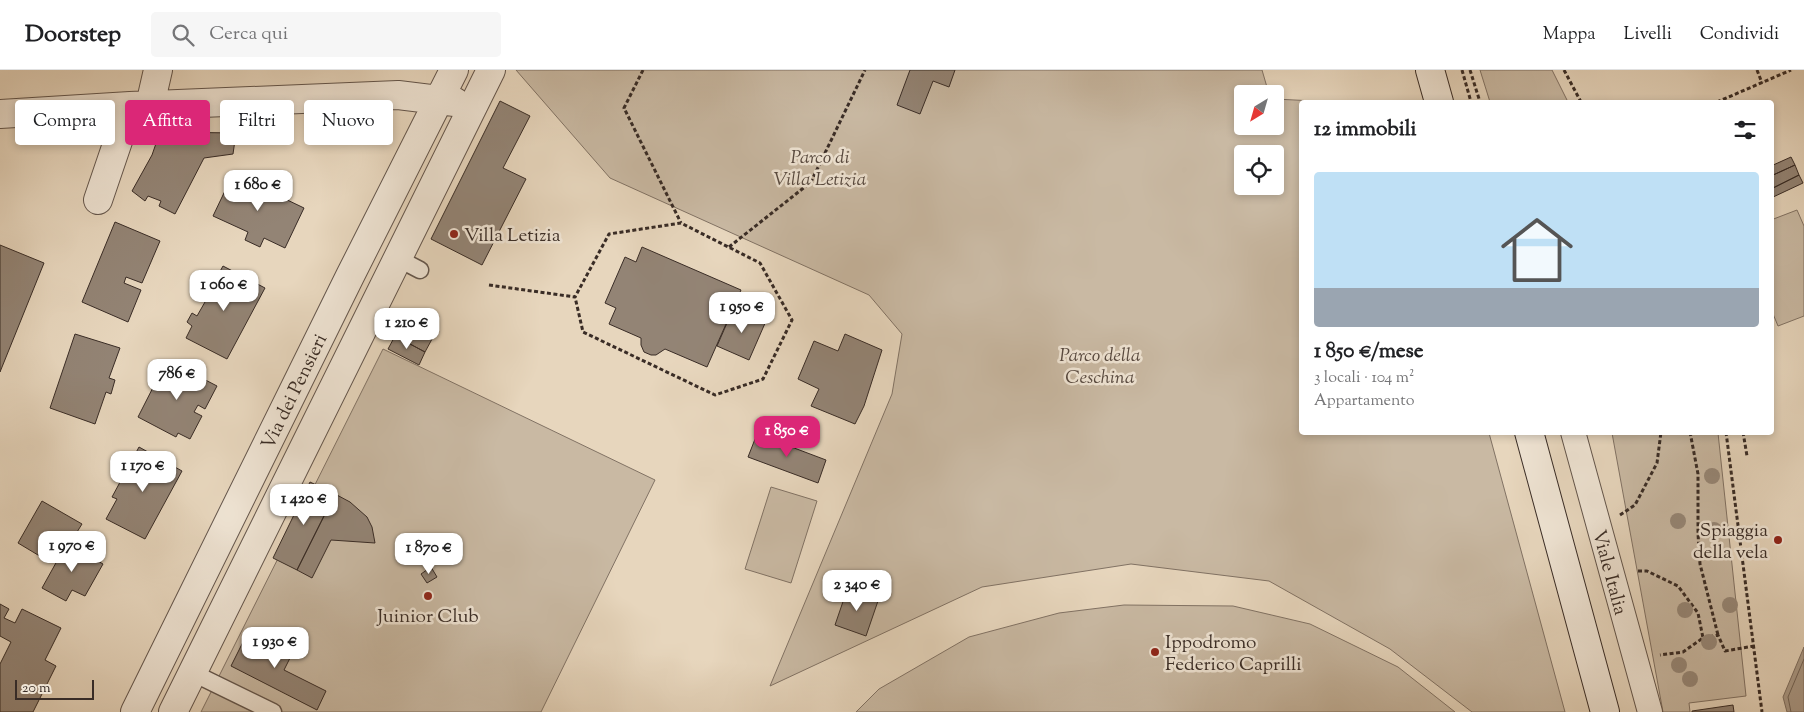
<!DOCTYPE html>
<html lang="it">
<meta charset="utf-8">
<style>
:root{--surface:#fff;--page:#f6f6f6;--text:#202124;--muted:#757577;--line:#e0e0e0;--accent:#db2777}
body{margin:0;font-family:"Sorts Mill Goudy",serif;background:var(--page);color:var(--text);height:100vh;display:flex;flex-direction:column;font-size:19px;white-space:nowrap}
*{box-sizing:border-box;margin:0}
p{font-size:16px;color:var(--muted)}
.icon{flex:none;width:28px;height:28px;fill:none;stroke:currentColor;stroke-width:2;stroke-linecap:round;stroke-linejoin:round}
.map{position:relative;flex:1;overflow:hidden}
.details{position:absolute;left:1299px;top:30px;width:475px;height:335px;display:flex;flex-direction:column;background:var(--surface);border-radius:5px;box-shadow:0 2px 8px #0003}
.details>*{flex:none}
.hud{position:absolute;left:15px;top:30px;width:475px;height:45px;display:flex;gap:10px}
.needle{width:32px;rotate:217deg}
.buttons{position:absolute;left:1234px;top:15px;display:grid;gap:10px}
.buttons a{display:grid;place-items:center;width:50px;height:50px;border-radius:5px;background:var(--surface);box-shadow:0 2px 8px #0003;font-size:25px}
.scale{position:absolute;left:15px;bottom:12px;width:79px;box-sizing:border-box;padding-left:5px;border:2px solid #392c26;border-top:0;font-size:14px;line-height:18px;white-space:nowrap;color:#392c26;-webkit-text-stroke:4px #efe4d4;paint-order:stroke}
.price{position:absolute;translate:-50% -42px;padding:0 11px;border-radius:10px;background:#fff;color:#222;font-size:16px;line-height:32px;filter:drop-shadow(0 1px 2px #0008)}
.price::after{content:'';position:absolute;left:50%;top:30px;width:15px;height:11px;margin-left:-8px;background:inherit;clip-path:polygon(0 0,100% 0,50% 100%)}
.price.active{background:var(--accent);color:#fff}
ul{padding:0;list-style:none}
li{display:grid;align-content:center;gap:10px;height:265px;padding:0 15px}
li span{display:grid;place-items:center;height:155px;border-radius:5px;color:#555}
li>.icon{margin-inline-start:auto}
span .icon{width:90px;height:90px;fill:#fffc;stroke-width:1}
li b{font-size:21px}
h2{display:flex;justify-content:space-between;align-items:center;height:60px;padding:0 15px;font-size:21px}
.tag{padding:0 18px;border-radius:5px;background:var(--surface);box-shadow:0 2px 8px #0003;font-size:18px;line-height:45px}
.tag.active{background:var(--accent);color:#fff}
header{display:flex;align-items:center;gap:30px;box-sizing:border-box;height:70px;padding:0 25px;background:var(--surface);border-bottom:1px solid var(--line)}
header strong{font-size:24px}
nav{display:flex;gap:28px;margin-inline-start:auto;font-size:18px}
.search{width:350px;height:45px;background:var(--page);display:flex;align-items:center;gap:12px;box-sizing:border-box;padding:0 18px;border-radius:5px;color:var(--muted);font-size:19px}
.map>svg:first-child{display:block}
.green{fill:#c9b9a3;stroke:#817264;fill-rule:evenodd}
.water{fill:#ac9c8a;stroke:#7e6f62}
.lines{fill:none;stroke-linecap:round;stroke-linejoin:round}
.shore{stroke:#726458;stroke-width:1}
.building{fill:#938475;stroke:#392c26}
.service-casing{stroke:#64564c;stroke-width:19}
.pedestrian-casing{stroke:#64564c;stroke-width:26}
.minor-casing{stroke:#64564c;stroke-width:30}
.secondary-casing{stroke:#392c26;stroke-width:30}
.path{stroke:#392c26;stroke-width:3;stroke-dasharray:4 2.5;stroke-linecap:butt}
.service{stroke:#efe4d4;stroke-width:16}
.pedestrian{stroke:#efe4d4;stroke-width:24}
.minor{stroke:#efe4d4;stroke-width:28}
.secondary{stroke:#efe4d4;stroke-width:28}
.tree{fill:#978878}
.poi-dot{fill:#8f2418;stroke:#efe4d4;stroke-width:2}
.labels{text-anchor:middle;stroke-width:5;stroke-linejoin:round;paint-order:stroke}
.park-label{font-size:19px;font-style:italic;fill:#56483f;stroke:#efe4d4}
.poi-label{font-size:19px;fill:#392c26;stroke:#efe4d4;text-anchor:start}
.street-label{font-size:19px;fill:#392c26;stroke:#efe4d4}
</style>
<header>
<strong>Doorstep</strong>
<div class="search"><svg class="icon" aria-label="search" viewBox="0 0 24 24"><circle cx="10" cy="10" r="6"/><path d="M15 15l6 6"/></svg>Cerca qui</div>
<nav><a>Mappa</a><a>Livelli</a><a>Condividi</a></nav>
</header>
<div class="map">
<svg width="1804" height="642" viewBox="0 0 1804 642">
<rect width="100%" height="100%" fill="#e7d6bd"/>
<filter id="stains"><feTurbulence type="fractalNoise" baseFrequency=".004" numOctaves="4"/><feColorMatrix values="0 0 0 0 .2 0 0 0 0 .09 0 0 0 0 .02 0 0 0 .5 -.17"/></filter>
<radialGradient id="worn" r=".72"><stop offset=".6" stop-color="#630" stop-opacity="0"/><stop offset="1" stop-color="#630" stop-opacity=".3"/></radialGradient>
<!-- green -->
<path class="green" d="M 516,0 L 1262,0 L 1269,24 L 1242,24 L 1242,56 L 1275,56 L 1275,29 L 1334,32 L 1301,32 L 1301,362 L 1489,363 L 1565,642 L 1472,642 L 1390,579 L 1269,511 L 1131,494 L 982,517 L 770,616 L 892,324 L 902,264 L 869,225 L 610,108 ZM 1242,84 L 1275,84 L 1275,116 L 1242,116 Z
M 1480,0 L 1552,0 L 1568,32 L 1490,32 Z
M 1797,140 L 1804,156 L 1804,246 L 1778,256 L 1771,239 L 1771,150 Z
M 383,279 L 655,410 L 541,642 L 201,642 Z
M 1612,363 L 1718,363 L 1746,626 L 1689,633 L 1690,642 L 1663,642 Z
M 771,417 L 817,431 L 791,513 L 745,499 Z
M 1124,535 L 1233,536 L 1310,554 L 1398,597 L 1455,642 L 856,642 L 879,619 L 969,567 L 1059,543 Z"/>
<!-- water -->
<path class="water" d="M 1804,577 L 1804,642 L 1787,642 L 1783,627 Z"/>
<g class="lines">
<!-- shore -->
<path class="shore" d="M 1791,642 L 1788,627 L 1804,589"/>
</g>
<!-- building -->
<path class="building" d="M 910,0 L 955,0 L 949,17 L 933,11 L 920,44 L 897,35 Z
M 500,31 L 530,46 L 503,98 L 526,109 L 482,195 L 431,169 Z
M 160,62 L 236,63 L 233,84 L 204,88 L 175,144 L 159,136 L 161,131 L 148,126 L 145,131 L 132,121 L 152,85 Z
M 1791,87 L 1795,95 L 1771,106 L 1771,96 Z
M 1795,95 L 1799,105 L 1771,119 L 1771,106 Z
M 233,104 L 304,138 L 285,178 L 264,168 L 260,177 L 245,170 L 248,162 L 213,146 Z
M 1799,105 L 1803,113 L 1771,128 L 1771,119 Z
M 115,152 L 160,171 L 142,213 L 126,207 L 124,213 L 141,220 L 128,252 L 82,232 Z
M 0,175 L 44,193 L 0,302 Z
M 642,177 L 741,220 L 707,297 L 665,279 L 656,285 L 651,285 L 644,282 L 641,275 L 641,268 L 609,254 L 616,238 L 605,233 L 625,187 L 636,192 Z
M 223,196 L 265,218 L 227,289 L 186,268 L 192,256 L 187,252 L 192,243 L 197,246 L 209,225 L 201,221 L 206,210 L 213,214 Z
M 734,237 L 766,251 L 749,290 L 717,276 Z
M 408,242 L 438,258 L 425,282 L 395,266 Z
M 75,264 L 120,278 L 109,308 L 115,310 L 111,324 L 106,322 L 95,354 L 50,338 Z
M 845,264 L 882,280 L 864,336 L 855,354 L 811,336 L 819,319 L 798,309 L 814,271 L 838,281 Z
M 395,266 L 425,282 L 419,295 L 388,279 Z
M 167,290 L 217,316 L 205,339 L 198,335 L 194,342 L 202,346 L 190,369 L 178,363 L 176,367 L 138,347 Z
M 757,364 L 826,390 L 818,413 L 748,387 Z
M 139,377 L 182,401 L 145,469 L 106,449 L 117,429 L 112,427 Z
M 310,412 L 335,424 L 297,500 L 273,488 Z
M 335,424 L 350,432 L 367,447 L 372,457 L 375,473 L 331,470 L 312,508 L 297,500 Z
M 42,431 L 82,454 L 69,475 L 67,473 L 65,476 L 54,470 L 43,488 L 18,473 Z
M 67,473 L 103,494 L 85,526 L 72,520 L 66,531 L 42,518 Z
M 431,497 L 437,507 L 427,513 L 421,504 Z
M 848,517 L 879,528 L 866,566 L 835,555 Z
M 0,534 L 9,539 L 4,548 L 15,553 L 22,539 L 61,558 L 45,590 L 56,596 L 33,642 L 0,642 L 0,594 L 11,572 L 0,566 Z
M 249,560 L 293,582 L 284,600 L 326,621 L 317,640 L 231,596 Z
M 1733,635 L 1734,642 L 1692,642 L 1692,641 Z"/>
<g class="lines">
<!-- service casing -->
<g class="service-casing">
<path id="service" d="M 397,188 L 420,200
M 193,603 L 273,642"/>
</g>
<!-- pedestrian casing -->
<g class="pedestrian-casing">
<path id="pedestrian" d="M 1573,362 L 1650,642"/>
</g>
<!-- minor casing -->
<g class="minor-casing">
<path id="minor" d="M 150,35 L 158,0
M 0,44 L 130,36 L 398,25 L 455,32
M 98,130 L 130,36
M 135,642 L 350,206 L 454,0
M 173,642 L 491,0"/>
</g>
<!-- secondary casing -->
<g class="secondary-casing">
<path id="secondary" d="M 1430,0 L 1439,32
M 1529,362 L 1605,642"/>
</g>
<!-- path -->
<path class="path" d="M 643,0 L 624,38 L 681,153
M 1462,0 L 1471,32
M 1470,0 L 1480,32
M 1564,0 L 1581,32
M 1757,0 L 1762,13
M 1717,32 L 1791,0
M 729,177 L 811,112 L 865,0
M 489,215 L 575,227 L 609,164 L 681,153 L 760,193 L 792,250 L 763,309 L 715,325 L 583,262 L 575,227
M 1690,362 L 1698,404 L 1698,464 L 1700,494 L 1718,565
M 1726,362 L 1762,642
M 1743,362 L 1747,386
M 1620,445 L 1635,435 L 1657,393 L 1661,362
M 1638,501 L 1647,501 L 1678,516 L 1698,543 L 1703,568 L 1683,582 L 1660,585
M 1703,568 L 1718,565 L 1725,581 L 1754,576"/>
<!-- service -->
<use href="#service" class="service"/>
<!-- pedestrian -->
<use href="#pedestrian" class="pedestrian"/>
<!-- minor -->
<use href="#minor" class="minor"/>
<!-- secondary -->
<use href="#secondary" class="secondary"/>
</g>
<!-- trees -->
<g class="tree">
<circle cx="1712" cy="406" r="8"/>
<circle cx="1678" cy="451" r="8"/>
<circle cx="1714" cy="460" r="8"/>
<circle cx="1730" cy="535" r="8"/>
<circle cx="1685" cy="540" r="8"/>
<circle cx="1709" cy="572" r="8"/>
<circle cx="1679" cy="595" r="8"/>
<circle cx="1690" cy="609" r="8"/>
</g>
<!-- markers -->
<g class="poi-dot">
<circle cx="454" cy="164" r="5"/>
<circle cx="1778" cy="470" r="5"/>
<circle cx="428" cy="526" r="5"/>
<circle cx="1155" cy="582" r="5"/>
</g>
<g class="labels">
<!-- park labels -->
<g class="park-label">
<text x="820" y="93">Parco di<tspan x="820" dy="22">Villa Letizia</tspan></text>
<text x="1100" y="291">Parco della<tspan x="1100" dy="22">Ceschina</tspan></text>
</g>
<!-- poi labels -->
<g class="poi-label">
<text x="464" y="171">Villa Letizia</text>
<text x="1768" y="466" text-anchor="end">Spiaggia<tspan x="1768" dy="22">della vela</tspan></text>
<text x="428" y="552" text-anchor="middle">Juinior Club</text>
<text x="1165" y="578">Ippodromo<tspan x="1165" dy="22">Federico Caprilli</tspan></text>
</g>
<!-- street labels -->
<g class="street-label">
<text transform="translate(293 321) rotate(-64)" y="7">Via dei Pensieri</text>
<text transform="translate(1611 502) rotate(75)" y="7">Viale Italia</text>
</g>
</g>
<rect width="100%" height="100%" filter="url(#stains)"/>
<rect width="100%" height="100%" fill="url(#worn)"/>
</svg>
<div class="buttons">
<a><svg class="needle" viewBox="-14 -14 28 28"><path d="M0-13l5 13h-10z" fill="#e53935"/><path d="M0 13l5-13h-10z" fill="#757577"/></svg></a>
<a><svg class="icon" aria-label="locate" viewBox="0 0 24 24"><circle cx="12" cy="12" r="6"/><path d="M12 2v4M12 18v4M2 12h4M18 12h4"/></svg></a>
</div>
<div class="scale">20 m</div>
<b class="price" style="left:258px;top:142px">1 680 €</b>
<b class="price" style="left:224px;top:242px">1 060 €</b>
<b class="price" style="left:742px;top:264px">1 950 €</b>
<b class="price" style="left:407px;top:280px">1 210 €</b>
<b class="price" style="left:177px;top:331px">786 €</b>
<b class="price active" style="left:787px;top:388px">1 850 €</b>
<b class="price" style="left:143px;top:423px">1 170 €</b>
<b class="price" style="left:304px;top:456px">1 420 €</b>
<b class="price" style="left:72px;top:503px">1 970 €</b>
<b class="price" style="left:429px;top:505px">1 870 €</b>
<b class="price" style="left:857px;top:542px">2 340 €</b>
<b class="price" style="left:275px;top:599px">1 930 €</b>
<div class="hud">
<a class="tag">Compra</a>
<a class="tag active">Affitta</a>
<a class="tag">Filtri</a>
<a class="tag">Nuovo</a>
</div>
<section class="details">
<h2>12 immobili<svg class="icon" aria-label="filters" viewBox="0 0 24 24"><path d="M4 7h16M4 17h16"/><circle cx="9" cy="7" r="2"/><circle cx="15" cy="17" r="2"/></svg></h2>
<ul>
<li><span style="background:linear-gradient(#bfe0f5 75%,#9aa5b1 0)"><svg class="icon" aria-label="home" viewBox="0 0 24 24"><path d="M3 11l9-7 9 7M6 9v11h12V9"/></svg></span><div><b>1 850 €/mese</b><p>3 locali · 104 m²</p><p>Appartamento</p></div></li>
</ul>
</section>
</div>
